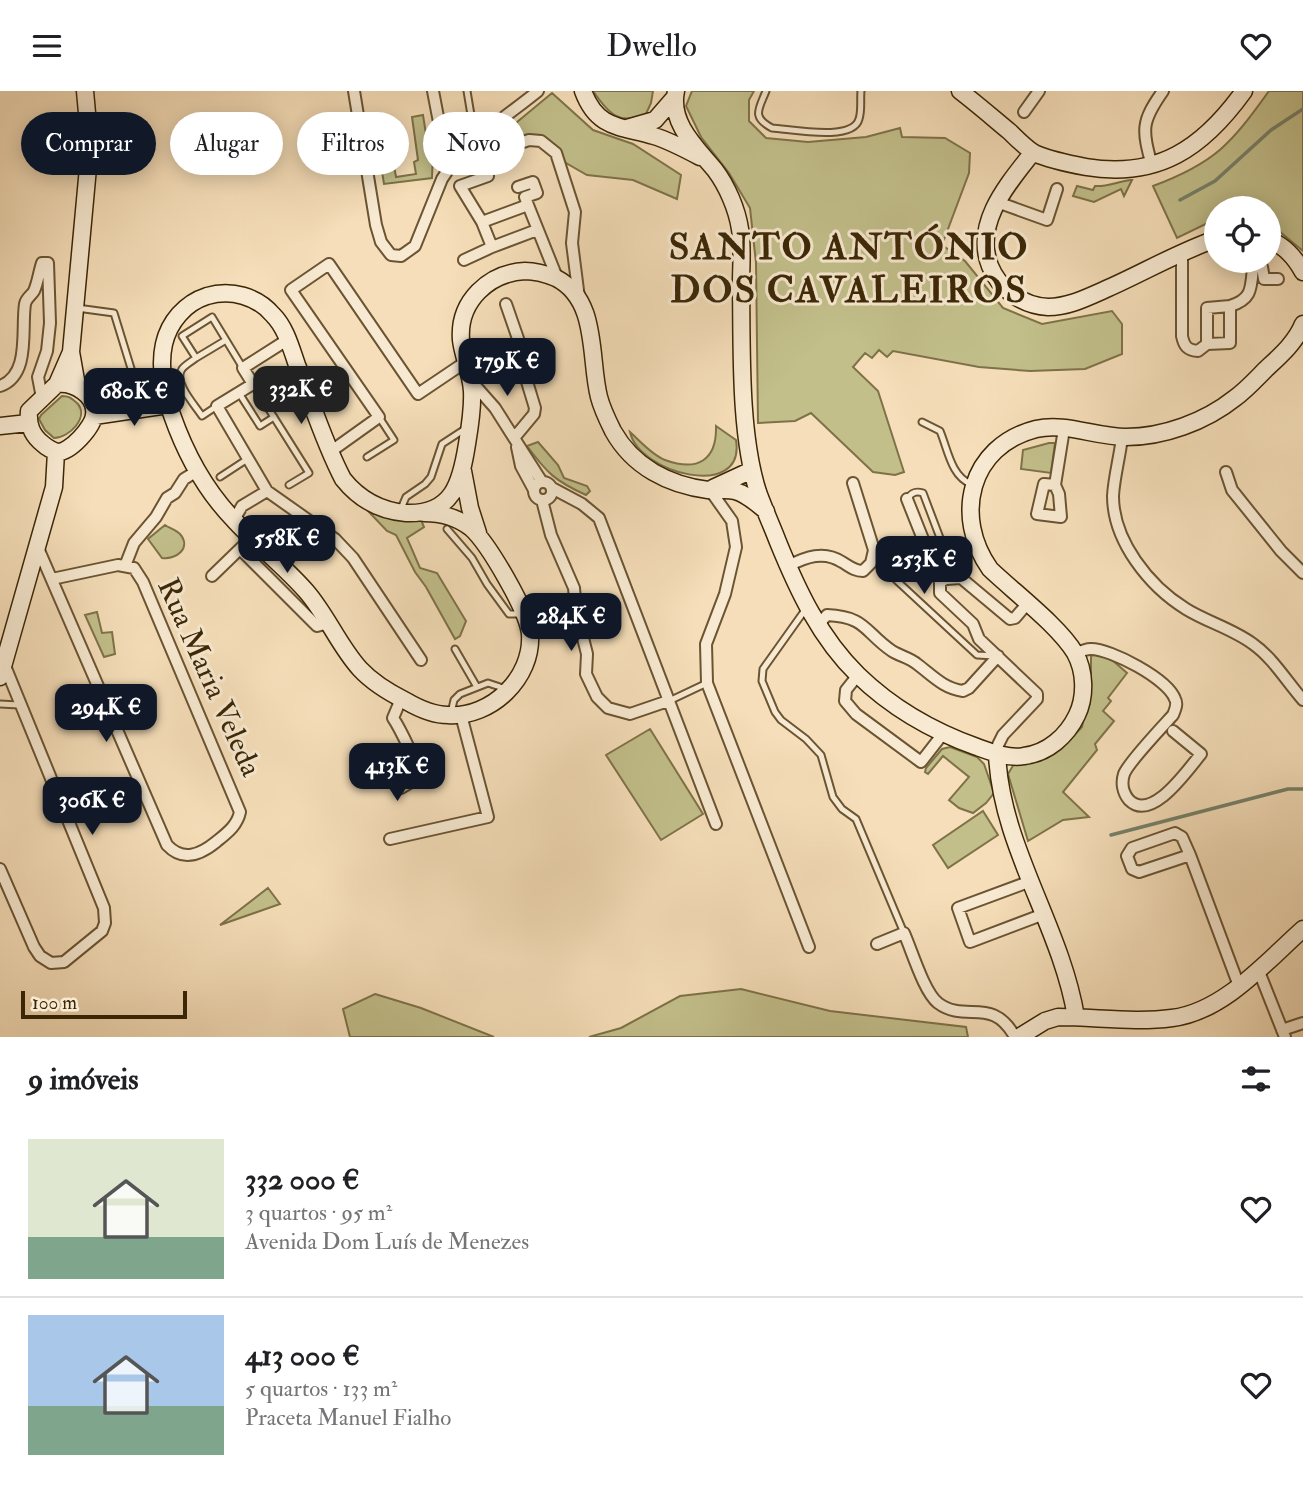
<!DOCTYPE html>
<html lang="pt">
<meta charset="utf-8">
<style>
:root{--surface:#fff;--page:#f2f2f2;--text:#202124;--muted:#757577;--line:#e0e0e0;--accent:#111827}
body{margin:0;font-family:"IM FELL Double Pica",serif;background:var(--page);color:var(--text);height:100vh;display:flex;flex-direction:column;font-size:26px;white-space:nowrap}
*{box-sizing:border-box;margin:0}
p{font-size:23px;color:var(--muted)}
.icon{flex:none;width:38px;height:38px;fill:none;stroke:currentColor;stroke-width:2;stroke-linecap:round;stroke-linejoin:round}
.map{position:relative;height:946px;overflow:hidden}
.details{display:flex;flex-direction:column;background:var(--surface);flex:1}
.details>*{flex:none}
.banner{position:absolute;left:21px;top:21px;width:700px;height:63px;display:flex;gap:14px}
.buttons{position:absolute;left:1204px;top:105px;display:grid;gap:14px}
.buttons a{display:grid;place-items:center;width:77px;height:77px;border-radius:50%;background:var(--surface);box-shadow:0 4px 18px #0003;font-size:35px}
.scale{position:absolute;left:21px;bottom:18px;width:166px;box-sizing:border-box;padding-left:7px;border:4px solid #3b2605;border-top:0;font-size:19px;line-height:24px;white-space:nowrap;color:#3b2605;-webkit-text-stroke:5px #f8ead2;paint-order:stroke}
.price{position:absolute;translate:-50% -60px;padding:0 16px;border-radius:14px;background:var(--accent);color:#fff;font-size:23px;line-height:46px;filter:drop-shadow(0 2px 4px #0008)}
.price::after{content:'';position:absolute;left:50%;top:42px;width:21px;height:16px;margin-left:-10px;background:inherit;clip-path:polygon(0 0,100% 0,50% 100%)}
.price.current{background:#222;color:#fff}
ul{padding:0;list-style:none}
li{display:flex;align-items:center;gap:21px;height:175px;padding:0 28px}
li+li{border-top:2px solid var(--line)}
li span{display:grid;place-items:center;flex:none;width:196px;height:140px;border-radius:0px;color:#555}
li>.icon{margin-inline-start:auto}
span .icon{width:84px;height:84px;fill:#fffc;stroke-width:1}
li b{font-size:30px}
h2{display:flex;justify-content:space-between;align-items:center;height:84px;padding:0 28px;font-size:30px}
.pill{padding:0 24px;border-radius:32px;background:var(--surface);box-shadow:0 4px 18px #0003;font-size:24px;line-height:63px}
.pill.current{background:var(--accent);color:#fff}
header{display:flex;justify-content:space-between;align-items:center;height:91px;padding:0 28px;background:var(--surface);font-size:32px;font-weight:600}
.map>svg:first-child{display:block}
.green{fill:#c2bf8b;stroke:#7e7248;stroke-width:2}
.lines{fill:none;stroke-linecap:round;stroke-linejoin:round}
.stream{stroke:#75806a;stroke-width:3.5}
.lane-casing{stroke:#6a5432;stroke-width:9}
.street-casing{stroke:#6a5432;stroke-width:14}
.secondary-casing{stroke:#3b2605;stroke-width:19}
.lane{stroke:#f8ead2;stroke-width:5}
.street{stroke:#f8ead2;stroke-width:10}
.secondary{stroke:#f8ead2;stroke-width:16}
.labels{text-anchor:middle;stroke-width:6;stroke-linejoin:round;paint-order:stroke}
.street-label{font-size:30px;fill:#3b2605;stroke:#f8ead2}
.district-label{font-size:37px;font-weight:bold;letter-spacing:2px;fill:#3b2605;stroke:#f8ead2}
</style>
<header><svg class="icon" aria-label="menu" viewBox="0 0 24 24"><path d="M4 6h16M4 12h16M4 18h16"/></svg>Dwello<svg class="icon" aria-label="heart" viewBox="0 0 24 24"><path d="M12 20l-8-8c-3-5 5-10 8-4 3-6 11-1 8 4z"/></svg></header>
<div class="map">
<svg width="1303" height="946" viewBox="0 0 1303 946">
<rect width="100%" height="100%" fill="#f5deb9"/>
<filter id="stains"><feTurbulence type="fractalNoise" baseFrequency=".00286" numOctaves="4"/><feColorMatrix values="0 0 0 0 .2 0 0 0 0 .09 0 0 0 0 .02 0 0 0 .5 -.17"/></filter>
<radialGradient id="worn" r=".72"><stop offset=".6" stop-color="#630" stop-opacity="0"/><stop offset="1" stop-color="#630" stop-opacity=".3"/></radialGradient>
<!-- green -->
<path class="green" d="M 593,0 L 653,0 L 651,12 L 646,23 C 619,35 608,22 593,0 Z
M 692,0 L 754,0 L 749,9 L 749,30 L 766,47 L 808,51 L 866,46 L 900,37 L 902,46 L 945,47 L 970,62 L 969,82 L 942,154 L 965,170 L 1003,217 L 1042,233 L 1112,220 L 1122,233 L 1122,263 L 1085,278 L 1030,280 L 979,276 L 893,260 L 887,266 L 879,259 L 872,267 L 865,262 L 853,276 L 878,300 L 904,381 L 895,384 L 873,381 L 811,322 L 795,330 L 758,332 L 756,172 L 750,117 L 729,82 L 701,46 L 686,15 Z
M 1269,0 L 1303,0 L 1303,160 L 1279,140 L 1269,135 L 1269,117 L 1216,117 L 1216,128 L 1177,147 L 1153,95 C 1215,72 1231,53 1269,0 Z
M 552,2 L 593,39 L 633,53 L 681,84 L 677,108 L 633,89 L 587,84 L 566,72 L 552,52 L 533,46 L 500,58 L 487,56 Z
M 423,24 L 428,56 L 433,60 L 432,87 L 384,93 L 374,30 L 386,28 L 396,86 L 416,83 L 414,71 L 418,69 L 412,26 Z
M 1132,89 L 1124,105 L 1121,98 L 1094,111 L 1073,105 L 1077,95 L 1093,99 L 1095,95 C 1108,96 1118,90 1132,89 Z
M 62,305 C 69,305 71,307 77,312 C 90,326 69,347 54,347 L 45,339 L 39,328 L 41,324 Z
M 716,335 L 736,349 C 746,410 639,383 630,341 C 640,350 652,364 665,369 C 698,381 717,369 716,335 Z
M 538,351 L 558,374 L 564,387 L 587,395 L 590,400 L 586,404 C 555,390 547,382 527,355 Z
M 1049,352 L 1055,352 L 1051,382 L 1021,378 L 1023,359 Z
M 369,421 L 385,426 L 421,429 L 424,436 L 407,447 L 420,477 L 437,482 L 466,530 L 460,545 L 455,548 L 426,496 L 415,481 L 396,444 L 387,440 Z
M 165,434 C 169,437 176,439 180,443 C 192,457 176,469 162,467 L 148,448 Z
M 97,521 L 102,542 L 112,541 L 115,563 L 104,566 L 85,524 Z
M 1099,562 L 1111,568 L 1127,582 L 1108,607 L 1111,610 L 1103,620 L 1114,630 L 1095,653 L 1097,659 L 1063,701 L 1089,726 L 1063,729 L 1028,750 L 1008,683 L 1014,673 L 1067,652 L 1082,636 L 1091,595 L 1091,565 Z
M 650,638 L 703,723 L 661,749 L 606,664 Z
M 950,656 L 977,666 L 984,673 L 994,702 L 986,712 L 973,722 L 959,717 L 949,709 L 969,686 L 943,665 L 928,683 L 925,681 L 926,677 L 942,658 Z
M 983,720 L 998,744 L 948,777 L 933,754 Z
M 268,797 L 280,813 L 220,834 Z
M 741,898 L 830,920 L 966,936 L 968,946 L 589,946 L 621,937 L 680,905 Z
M 375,903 L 421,917 L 494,946 L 350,946 L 343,918 Z"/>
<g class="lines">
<!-- stream -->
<path class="stream" d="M 1180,109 L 1215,90 L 1271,39 L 1303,18
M 1111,744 L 1288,698 L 1303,698"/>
<!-- lane casing -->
<g class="lane-casing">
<path id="lane" d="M 467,0 L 475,48
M 766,0 C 759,18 751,26 772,37 C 791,38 853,51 859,28 C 862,19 860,8 861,0
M 77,217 L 114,222 L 137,297 L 134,309 L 135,318
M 212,226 L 226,249 L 196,267 L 182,245 Z
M 226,249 L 243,277
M 196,267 C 192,270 185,274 182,278 C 173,291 195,314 202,325 L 217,315
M 253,293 L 309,382 L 289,394
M 239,302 L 260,335 L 274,326
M 922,331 L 940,340 C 948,359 951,385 971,393
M 367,366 L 394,349 L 379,326
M 220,386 L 249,367
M 908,407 C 912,401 916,400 923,402 L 948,468 L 946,488
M 400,420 L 406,406 L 425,393 L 431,386 L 442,353 L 465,338
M 447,438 L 472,467 L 487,493 L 509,523 L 519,523
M 895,488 L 977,564 L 995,565
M 805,519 L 763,578 L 762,590 L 775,621 L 781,629 L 806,648 L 821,664 L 833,706 L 842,718 L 856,728 L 904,842
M 455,558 L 477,596
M 669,610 L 707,592
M 0,613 L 19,614
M 451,622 L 454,609 L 460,603 L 488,592 L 506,598"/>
</g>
<!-- street casing -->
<g class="street-casing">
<path id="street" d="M 354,0 L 376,134 L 381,151 L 391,164 L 401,165 L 415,155 L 442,88 C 464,52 506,26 538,0
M 433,0 L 448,78
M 1024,21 L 1039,0
M 475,51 L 478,58 L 487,63 L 529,49 L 541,50 L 556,62 L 575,121 L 572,152 L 579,207
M 1152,75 C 1142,38 1141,31 1163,0
M 518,96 L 533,91 L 537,102 L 525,106 L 528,114
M 997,111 L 1047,129 L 1057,98
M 482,131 L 460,95 L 488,85
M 537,139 L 492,156 L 482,131 L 528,114 L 558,189
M 1182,163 L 1182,245 C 1184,255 1187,259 1198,260 L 1207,253 L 1230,252 L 1230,215 C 1252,208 1251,198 1253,176 L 1262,176 L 1264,188 L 1278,188
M 464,169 L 492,156
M 506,213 L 524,265 L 525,284 L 535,317 L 534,323 L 514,347
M 1207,253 L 1207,217 L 1230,215
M 472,291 L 495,317 L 542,391
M 0,295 C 31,284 21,238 25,213 C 26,207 31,205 34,200 C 38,191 39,181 42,172 L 48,172 L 50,232 L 47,260 L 38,286 L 42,307
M 1122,346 C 1120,365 1114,386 1113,405 C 1113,450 1149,495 1186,518 C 1207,531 1233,538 1253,553 C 1273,567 1287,591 1303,609
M 517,356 L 521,375 L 534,399
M 330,361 L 379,326 L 291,199 L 329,173 L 418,303 L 467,270
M 1226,381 L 1232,399 L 1281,460 L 1303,482
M534 400a9 9 0 1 1 18 0a9 9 0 1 1-18 0Z
M 1055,394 L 1044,393 L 1037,423 L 1061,426 L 1059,403 L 1055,394 L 1064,338
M 552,397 L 582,413 L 599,427 L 716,733
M 710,399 L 732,430 L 736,456 L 725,503 L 706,553 L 707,592 L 809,856
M 267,400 L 217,315 L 253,293 L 243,277 L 287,249
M 907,408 L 940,491 L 940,502 L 973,533 L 979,548 L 1037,603 L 1037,608 L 1003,644 L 998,654 L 997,663
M 542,409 L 551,444 L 574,497 L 576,519 L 587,563 L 586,583 L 597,606 L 608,617 L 630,623 L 668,610
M 234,429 L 242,415 L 267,400 L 335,448 L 353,467 L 421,569
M 38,457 L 167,754 C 183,771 200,764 216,751 C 227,742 237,735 240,721 L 143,491 L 134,477 L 118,474 L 52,488
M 240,458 L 317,535 L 329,532
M 125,475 L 134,452 L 156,426 L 167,407 L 175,402 L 184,388 L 197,380
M 788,475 C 806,466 824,459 842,471 C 849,475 854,480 863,480 L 871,472 L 874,459 L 853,392
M 212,485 L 245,453
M 940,491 L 946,488 L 961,487 L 1010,528 L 1015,527 L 1027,513
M 818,534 L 827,524 C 867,526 864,541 892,560 C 900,565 910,567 917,573 C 933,585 943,597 963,600 L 969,597 L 998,565
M 1075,563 C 1081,560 1085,558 1091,558 C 1111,558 1168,588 1175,608 C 1178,613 1175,619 1173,624 C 1163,635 1128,672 1124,683 C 1121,692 1123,702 1129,709 C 1152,732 1188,678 1201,663 L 1173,640
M 858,584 L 846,599 L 845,610 L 856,623 L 921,671 L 942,644
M 401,608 L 393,627 C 405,645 411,665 423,684 L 401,697 L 389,679 L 412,666
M 1175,742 L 1182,746 L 1190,764 L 1139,781 L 1132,778 L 1127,765 L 1132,757 Z
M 390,748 L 488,726 L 461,624
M 1190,764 L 1239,895
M 0,778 L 34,856 L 40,865 L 51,872 L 64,871 L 102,840 L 105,832 L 104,817 L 5,575
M 1031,790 L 958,817 L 970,851 L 1044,823
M 877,853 L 904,842 C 912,860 924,901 938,912 C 966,933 992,904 1015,946
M 1258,878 L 1285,946
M 1282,939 L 1303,932"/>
</g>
<!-- secondary casing -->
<g class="secondary-casing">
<path id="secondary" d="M 583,0 C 597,38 620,35 654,45 C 670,50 685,58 700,66
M 676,0 C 669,32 697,57 715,79 C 727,95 737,118 740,138 C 743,156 741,175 741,192 C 742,256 739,342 758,401 C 764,418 772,435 778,451 C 798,500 820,547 858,584 C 893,618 932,640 977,656 C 991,661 1009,668 1024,665 C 1048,662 1067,645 1077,624 C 1086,605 1085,580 1075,562 C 1059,535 1014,501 990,478 C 953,426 969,355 1036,338 C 1065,331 1096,346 1126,346 C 1163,346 1205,331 1235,307 C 1246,299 1256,288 1266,278 C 1280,265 1296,251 1303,233
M 960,0 C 977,13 993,27 1010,41 C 1017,48 1026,57 1034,62 C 1050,69 1070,73 1086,76 C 1158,88 1203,57 1244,0
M 627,37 L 655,29 L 675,6
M 1033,61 C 1008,93 973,132 990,175 C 999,198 1023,215 1048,216 C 1068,216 1086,207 1104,199 C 1141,183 1178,161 1216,148
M 1269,148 C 1285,156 1294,165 1303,181
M 57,293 C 73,291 97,304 94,324 C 93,336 70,362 57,361 C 53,360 46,356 43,353 C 31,344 28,333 29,320 L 57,293 L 71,261
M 77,295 L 71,261 L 90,55 L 85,0
M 94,325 L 168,314
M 0,335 L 28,332
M 463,380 L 470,417 L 478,442
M 713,397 L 752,379
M 424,422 C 440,422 457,426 471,437 C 488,452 528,520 530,543 C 533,587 491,627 448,624 C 434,624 418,617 406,610 C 390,602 373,592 360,578 C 339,555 327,524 306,500 C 284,475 257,454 234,429 C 205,399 186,364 172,324 C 164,303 159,275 164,253 C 169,231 185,212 207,205 C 231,198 257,205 273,224 C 286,237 291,257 297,274 C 312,312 324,352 343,388 C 359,408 381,420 406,422 C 453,424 461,391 467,353 C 470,335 473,318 472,300 C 471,282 463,266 461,249 C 458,210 489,182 525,180 C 536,180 546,183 556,187 C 599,209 589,267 599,306 C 602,318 608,330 613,340 C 633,376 669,394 708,399 C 717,400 726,398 735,400 C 747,403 756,412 766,420
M 0,586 L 54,396 L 56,361
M 997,663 C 1001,756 1061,835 1076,926
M 1019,946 L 1045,930 L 1058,926 C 1096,926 1135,932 1172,927 C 1223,921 1266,871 1303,838"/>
</g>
<!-- lane -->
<use href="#lane" class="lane"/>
<!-- street -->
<use href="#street" class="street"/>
<!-- secondary -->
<use href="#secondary" class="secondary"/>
</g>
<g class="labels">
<!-- street labels -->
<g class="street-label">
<text transform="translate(210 586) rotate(66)" y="10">Rua Maria Veleda</text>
</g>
<!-- district labels -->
<g class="district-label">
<text x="849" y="168">SANTO ANTÓNIO<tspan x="849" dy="43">DOS CAVALEIROS</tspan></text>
</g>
</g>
<rect width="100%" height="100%" filter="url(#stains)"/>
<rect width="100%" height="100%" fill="url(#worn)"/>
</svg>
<div class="buttons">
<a><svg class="icon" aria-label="locate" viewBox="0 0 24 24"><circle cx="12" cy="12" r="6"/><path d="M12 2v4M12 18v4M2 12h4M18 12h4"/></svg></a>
</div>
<div class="scale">100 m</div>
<b class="price" style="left:507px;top:307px">179K €</b>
<b class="price current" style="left:301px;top:335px">332K €</b>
<b class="price" style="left:134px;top:337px">680K €</b>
<b class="price" style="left:287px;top:484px">558K €</b>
<b class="price" style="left:924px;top:505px">253K €</b>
<b class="price" style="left:571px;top:562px">284K €</b>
<b class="price" style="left:106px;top:653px">294K €</b>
<b class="price" style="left:397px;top:712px">413K €</b>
<b class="price" style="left:92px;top:746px">306K €</b>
<div class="banner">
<a class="pill current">Comprar</a>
<a class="pill">Alugar</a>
<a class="pill">Filtros</a>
<a class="pill">Novo</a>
</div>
</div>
<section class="details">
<h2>9 imóveis<svg class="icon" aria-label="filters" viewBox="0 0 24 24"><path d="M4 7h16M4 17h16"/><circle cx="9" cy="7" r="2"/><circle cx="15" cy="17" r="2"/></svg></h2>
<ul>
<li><span style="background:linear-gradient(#dfe7d0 70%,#7fa58c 0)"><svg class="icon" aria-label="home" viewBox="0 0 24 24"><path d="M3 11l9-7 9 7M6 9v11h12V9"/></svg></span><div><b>332 000 €</b><p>3 quartos · 95 m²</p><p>Avenida Dom Luís de Menezes</p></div><svg class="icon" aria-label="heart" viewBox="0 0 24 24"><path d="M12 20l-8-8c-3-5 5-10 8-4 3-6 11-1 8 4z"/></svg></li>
<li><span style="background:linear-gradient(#a9c7e8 65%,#7fa58c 0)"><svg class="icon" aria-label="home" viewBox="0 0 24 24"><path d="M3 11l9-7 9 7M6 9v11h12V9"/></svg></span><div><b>413 000 €</b><p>5 quartos · 133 m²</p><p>Praceta Manuel Fialho</p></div><svg class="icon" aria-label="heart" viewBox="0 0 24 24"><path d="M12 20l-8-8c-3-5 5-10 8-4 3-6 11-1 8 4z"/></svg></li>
</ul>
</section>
